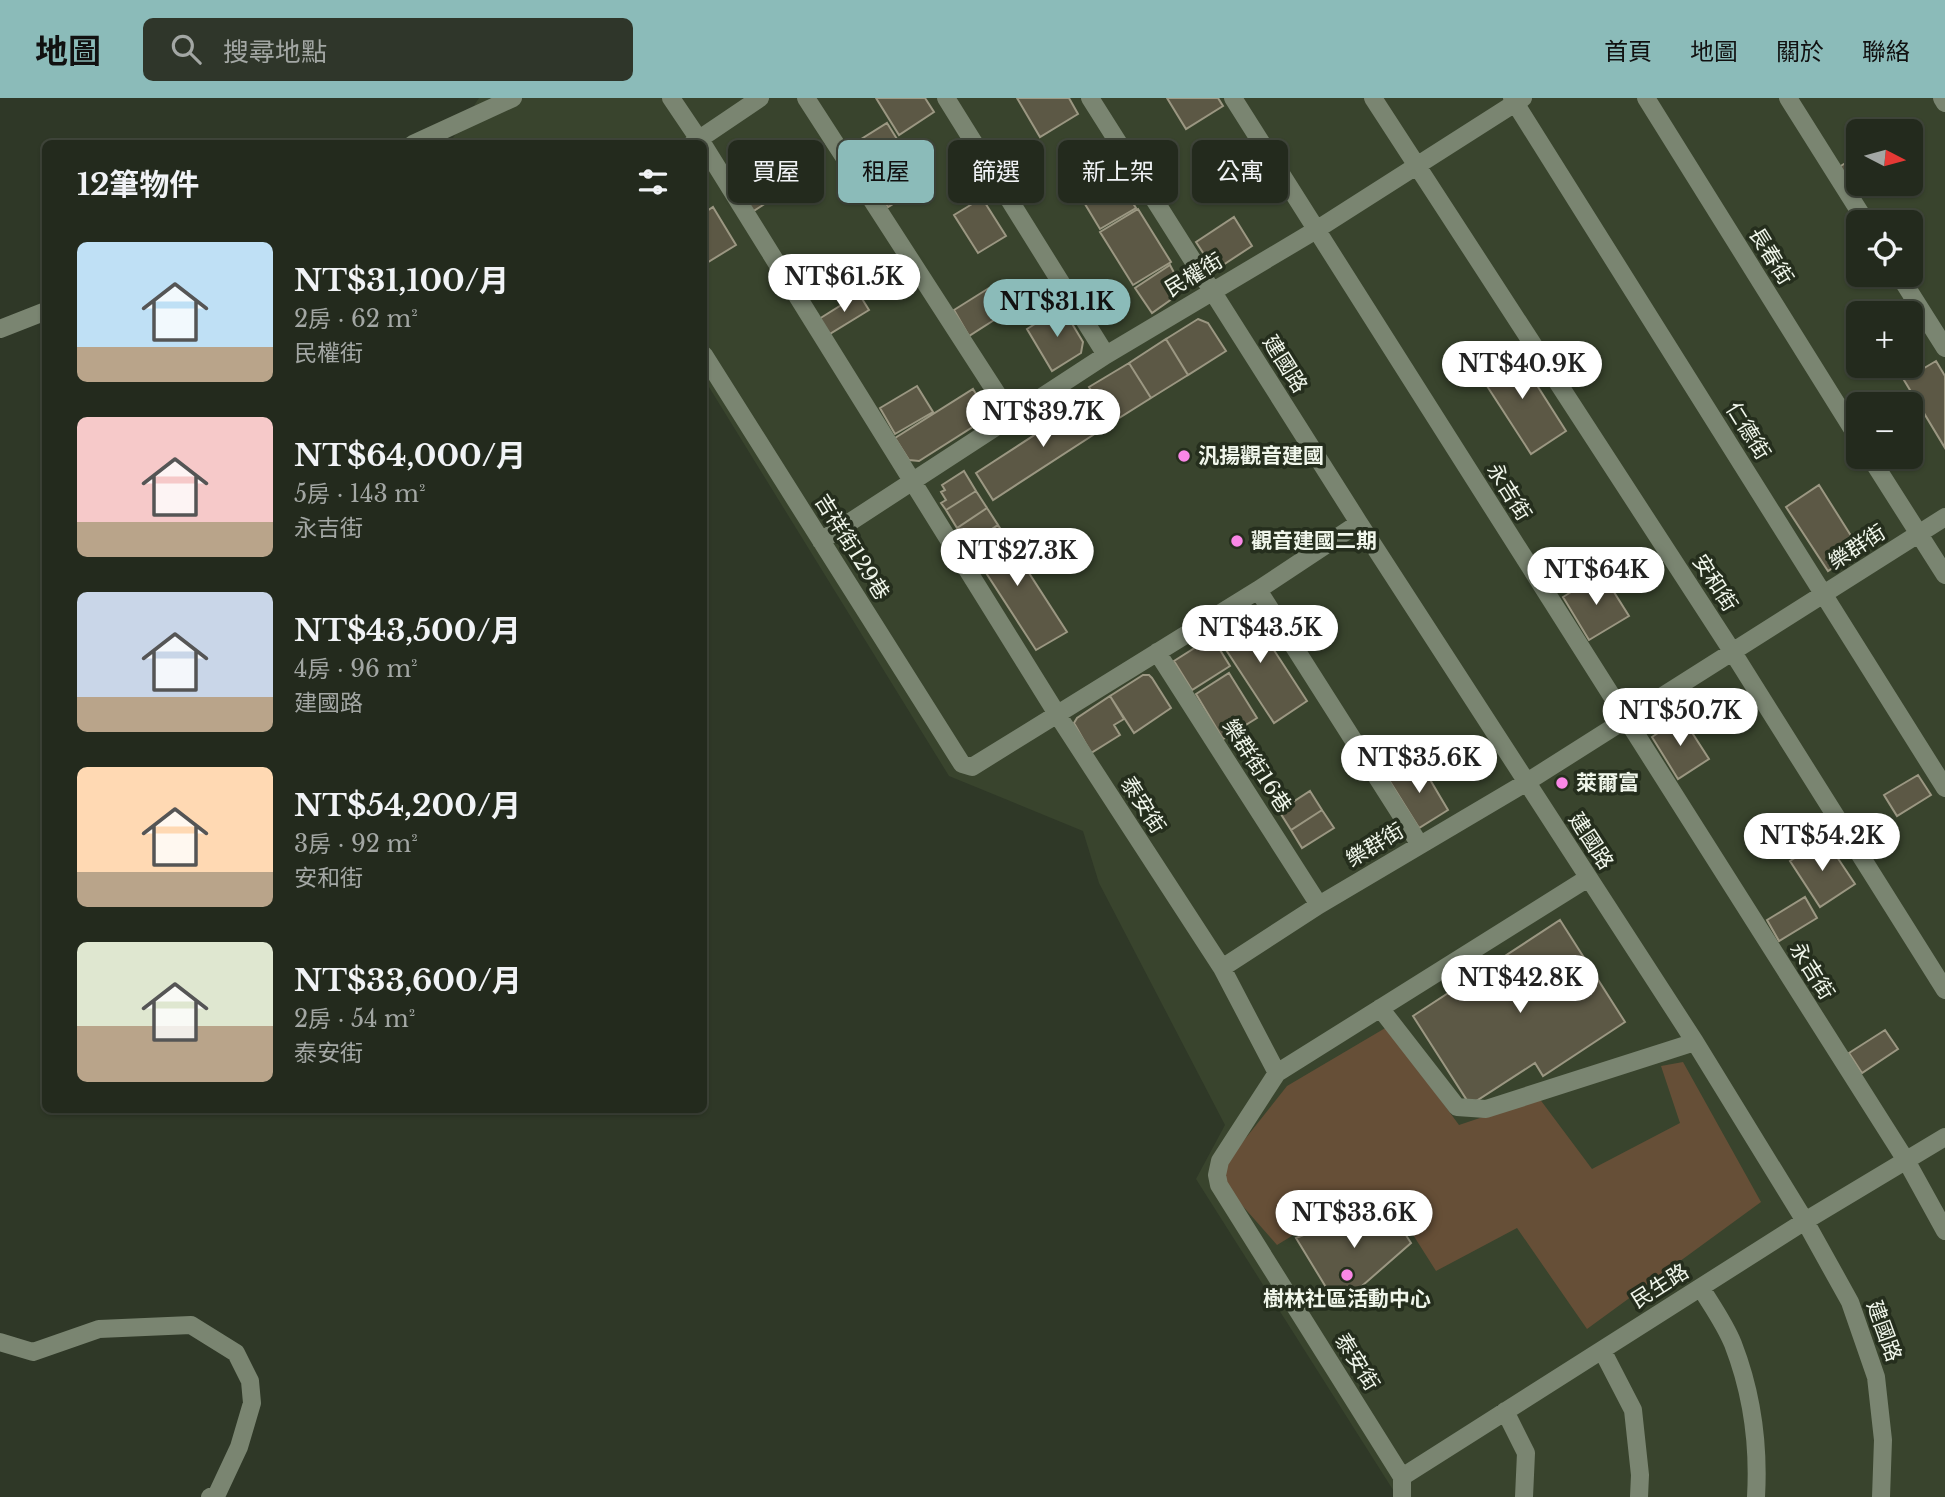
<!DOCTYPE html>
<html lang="zh-TW">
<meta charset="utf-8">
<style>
:root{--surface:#232a1d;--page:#2f362a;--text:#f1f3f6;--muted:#a3a7a4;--line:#40463b;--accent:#8bbbb9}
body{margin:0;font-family:"Libre Baskerville","Noto Sans TC",serif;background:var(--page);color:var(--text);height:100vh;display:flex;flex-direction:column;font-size:26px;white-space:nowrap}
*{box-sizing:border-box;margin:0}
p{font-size:23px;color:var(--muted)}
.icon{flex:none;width:38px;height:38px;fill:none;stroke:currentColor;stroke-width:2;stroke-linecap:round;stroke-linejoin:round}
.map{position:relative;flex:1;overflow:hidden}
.panel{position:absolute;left:42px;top:42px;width:665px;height:973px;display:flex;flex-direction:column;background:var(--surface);border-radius:10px;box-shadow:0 2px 5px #0004,0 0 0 2px var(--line)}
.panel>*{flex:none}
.guide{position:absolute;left:728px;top:42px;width:665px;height:63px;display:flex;gap:14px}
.needle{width:46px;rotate:96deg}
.tools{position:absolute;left:1846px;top:21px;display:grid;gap:14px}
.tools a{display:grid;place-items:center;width:77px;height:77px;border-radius:10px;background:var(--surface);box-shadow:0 2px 5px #0004,0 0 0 2px var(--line);font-size:35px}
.price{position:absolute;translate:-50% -60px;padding:0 16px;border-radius:24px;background:#fff;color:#222;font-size:23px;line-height:46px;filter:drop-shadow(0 2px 4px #0008)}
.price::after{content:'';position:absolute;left:50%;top:42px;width:21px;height:16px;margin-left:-10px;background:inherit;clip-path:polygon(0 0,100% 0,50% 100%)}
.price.selected{background:var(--accent);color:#111}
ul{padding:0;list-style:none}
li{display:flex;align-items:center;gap:21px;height:175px;padding:0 35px}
li span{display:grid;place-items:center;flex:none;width:196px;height:140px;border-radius:10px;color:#555}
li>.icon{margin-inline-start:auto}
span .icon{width:84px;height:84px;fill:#fffc;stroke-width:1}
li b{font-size:30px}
h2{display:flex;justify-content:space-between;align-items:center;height:84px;padding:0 35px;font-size:30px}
.tag{padding:0 24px;border-radius:10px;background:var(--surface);box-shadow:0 2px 5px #0004,0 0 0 2px var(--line);font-size:24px;line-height:63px}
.tag.selected{background:var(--accent);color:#111}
header{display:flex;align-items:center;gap:42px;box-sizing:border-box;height:98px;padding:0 35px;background:var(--accent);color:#111}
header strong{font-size:33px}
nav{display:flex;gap:38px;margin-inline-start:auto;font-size:24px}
.search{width:490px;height:63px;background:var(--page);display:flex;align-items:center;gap:18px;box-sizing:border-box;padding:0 24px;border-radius:10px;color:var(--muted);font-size:26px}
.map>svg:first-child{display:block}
.built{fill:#39442d;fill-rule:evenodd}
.green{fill:#664f37}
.building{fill:#5c5845;stroke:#9b9782;stroke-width:2}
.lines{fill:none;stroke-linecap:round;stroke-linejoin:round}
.minor{stroke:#7a8571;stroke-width:18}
.poi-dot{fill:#fa87e6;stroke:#252e1d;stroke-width:2.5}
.labels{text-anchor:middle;stroke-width:7;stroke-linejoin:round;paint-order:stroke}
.street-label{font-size:21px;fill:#f0f6eb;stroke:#252e1d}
.poi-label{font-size:21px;font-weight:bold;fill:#f0f6eb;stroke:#252e1d;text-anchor:start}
</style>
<header>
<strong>地圖</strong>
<div class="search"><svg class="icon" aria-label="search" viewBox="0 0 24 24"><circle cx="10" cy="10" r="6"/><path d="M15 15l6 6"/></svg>搜尋地點</div>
<nav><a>首頁</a><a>地圖</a><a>關於</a><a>聯絡</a></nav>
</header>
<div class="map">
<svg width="1945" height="1399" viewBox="0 0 1945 1399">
<rect width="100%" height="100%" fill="#2f3827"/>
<!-- built -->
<path class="built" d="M 479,0 L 1945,0 L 1945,1399 L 1395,1399 L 1395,1395 L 1196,1081 L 1225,1027 L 1099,785 L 1083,733 L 949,678 L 704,281 L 704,46 L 449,46 ZM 1858,33 L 1911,33 L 1911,86 L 1858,86 ZM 1858,124 L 1911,124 L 1911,177 L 1858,177 ZM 1858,215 L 1911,215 L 1911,268 L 1858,268 ZM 1858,306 L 1911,306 L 1911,359 L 1858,359 Z"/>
<!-- green -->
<path class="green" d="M 1387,929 L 1459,1027 L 1539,1000 L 1592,1071 L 1680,1025 L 1661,968 L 1683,964 L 1761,1104 L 1587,1231 L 1517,1130 L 1436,1173 L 1391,1102 L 1346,1105 L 1277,1147 L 1225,1088 L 1226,1065 L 1287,988 Z"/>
<!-- building -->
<path class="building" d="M 876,0 L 925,0 L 934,14 L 899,37 Z
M 1017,0 L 1069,0 L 1078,16 L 1040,39 Z
M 1167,0 L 1218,0 L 1223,8 L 1186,31 Z
M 887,25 L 925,86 L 888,109 L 850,48 Z
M 1858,57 L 1858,86 L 1868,86 L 1852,96 L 1836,71 Z
M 771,64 L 788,91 L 752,114 L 736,86 Z
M 1120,85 L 1136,110 L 1100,131 L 1085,106 Z
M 982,100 L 1006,138 L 978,155 L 954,117 Z
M 713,109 L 736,147 L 705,166 L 704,115 Z
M 1138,111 L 1171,164 L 1133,187 L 1100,134 Z
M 1234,119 L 1252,148 L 1220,169 L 1211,167 L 1196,144 Z
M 1170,167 L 1180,186 L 1179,196 L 1152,215 L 1135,190 Z
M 989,190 L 1005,215 L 969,238 L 954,212 Z
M 859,196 L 869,212 L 828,237 L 819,221 Z
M 1062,209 L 1083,244 L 1081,255 L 1052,273 L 1027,231 Z
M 1198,221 L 1208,225 L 1226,253 L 1188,277 L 1166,241 Z
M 1166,241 L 1188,277 L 1151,300 L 1129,265 Z
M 1514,251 L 1566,333 L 1531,356 L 1478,274 Z
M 1936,263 L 1945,278 L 1945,350 L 1904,282 Z
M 1129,265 L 1151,300 L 1111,325 L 1089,289 Z
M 917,288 L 933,314 L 895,336 L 880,310 Z
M 973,291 L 986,312 L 982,323 L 919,363 L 909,362 L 895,340 Z
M 1093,299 L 1110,326 L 993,402 L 976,375 Z
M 964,373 L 976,393 L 946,412 L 941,405 L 946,402 L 941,394 L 945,392 L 942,387 Z
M 1819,387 L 1860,452 L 1828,473 L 1786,409 Z
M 976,393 L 987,410 L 957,430 L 946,412 Z
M 987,410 L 998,427 L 968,447 L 957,430 Z
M 998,427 L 1067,534 L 1036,552 L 968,447 Z
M 1602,475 L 1629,518 L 1589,542 L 1563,499 Z
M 1246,509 L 1307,603 L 1274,625 L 1213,532 Z
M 1212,539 L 1230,568 L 1192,592 L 1174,563 Z
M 1229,575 L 1257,620 L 1223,641 L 1196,596 Z
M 1143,577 L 1149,577 L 1152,580 L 1171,610 L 1134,635 L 1110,598 Z
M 1110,598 L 1124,621 L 1114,627 L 1120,637 L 1091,655 L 1074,625 L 1077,620 Z
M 1682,619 L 1709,661 L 1678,681 L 1652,639 Z
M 1419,663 L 1448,712 L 1419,730 L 1389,682 Z
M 1918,677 L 1931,697 L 1897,718 L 1884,697 Z
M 1310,693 L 1322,712 L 1291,732 L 1279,713 Z
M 1322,712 L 1334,730 L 1302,750 L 1291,732 Z
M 1825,741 L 1855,786 L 1820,809 L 1790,763 Z
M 1805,799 L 1817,820 L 1779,843 L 1767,822 Z
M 1560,822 L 1625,924 L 1543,978 L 1535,965 L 1470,1007 L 1413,918 Z
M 1885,932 L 1898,951 L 1862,975 L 1849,955 Z
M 1385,1104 L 1411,1145 L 1338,1209 L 1296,1140 Z"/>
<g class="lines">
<!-- minor -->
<path class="minor" d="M 671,0 L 702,46
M 806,0 L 1012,319
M 946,0 L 1106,257
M 1090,0 L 1359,425 L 1695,944 L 1805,1123 L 1850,1204 L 1876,1279 L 1883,1342 L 1881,1399
M 1233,0 L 1907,1064 L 1945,1133
M 1373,0 L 1732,553 L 1945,892
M 1512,0 L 1945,690
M 1646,0 L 1858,340
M 1788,0 L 1866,124
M 1942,0 L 1945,5
M 413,46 L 513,0
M 692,46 L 760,0
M 704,48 L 1057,616 L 1222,870 L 1277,975 L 1220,1063 L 1217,1077 L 1219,1087 L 1402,1379 L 1402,1399
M 1899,177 L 1945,250
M 0,231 L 46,213
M 704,257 L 962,666 L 972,669 L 1258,492 L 1359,425
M 1870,359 L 1945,477
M 821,443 L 1106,257 L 1316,132 L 1523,0
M 1258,492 L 1420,747
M 1157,554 L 1319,807
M 1222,870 L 1319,807 L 1527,684 L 1945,419
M 1380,910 L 1457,1009 L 1486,1011 L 1695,944
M 1277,975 L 1588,780
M 1701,1190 C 1712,1208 1725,1226 1733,1246 C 1752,1295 1759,1347 1756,1399
M 0,1244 L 33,1254 L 99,1231 L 191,1227 L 236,1255 L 250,1283 L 252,1305 L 239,1349 L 217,1396 L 210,1399
M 1602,1252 L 1633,1312 L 1640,1377 L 1639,1399
M 1505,1313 L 1526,1355 L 1524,1399
M 1402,1379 L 1805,1123 L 1945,1039"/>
</g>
<!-- markers -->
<g class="poi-dot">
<circle cx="1184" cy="358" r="7"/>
<circle cx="1237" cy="443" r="7"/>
<circle cx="1562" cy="685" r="7"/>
<circle cx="1347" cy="1177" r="7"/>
</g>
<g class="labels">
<!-- street labels -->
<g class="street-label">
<text transform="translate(1771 158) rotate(58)" y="7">長春街</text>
<text transform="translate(1194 177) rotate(-31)" y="7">民權街</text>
<text transform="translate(1285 266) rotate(58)" y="7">建國路</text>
<text transform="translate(1748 333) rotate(58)" y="7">仁德街</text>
<text transform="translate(1509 394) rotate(58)" y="7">永吉街</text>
<text transform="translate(852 449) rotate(58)" y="7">吉祥街129巷</text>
<text transform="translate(1857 449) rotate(-33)" y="7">樂群街</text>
<text transform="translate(1715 485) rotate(57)" y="7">安和街</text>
<text transform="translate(1257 668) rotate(57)" y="7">樂群街16巷</text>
<text transform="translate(1143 707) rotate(57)" y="7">泰安街</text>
<text transform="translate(1591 743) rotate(57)" y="7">建國路</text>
<text transform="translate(1375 747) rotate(-31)" y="7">樂群街</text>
<text transform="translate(1812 873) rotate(58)" y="7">永吉街</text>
<text transform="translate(1660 1188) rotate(-32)" y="7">民生路</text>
<text transform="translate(1884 1233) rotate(70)" y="7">建國路</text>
<text transform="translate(1357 1264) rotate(58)" y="7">泰安街</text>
</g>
<!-- poi labels -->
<g class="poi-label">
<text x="1198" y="365">汎揚觀音建國</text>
<text x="1251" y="450">觀音建國二期</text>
<text x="1576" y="692">萊爾富</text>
<text x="1347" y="1208" text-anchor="middle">樹林社區活動中心</text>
</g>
</g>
</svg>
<div class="tools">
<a><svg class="needle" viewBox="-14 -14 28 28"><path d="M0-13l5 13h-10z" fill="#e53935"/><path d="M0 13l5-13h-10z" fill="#a3a7a4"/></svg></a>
<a><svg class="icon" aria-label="locate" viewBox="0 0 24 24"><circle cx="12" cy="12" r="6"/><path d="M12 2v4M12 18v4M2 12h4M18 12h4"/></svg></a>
<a>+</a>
<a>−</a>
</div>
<b class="price" style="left:844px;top:216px">NT$61.5K</b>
<b class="price selected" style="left:1057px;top:241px">NT$31.1K</b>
<b class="price" style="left:1522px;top:303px">NT$40.9K</b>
<b class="price" style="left:1043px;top:351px">NT$39.7K</b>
<b class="price" style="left:1017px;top:490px">NT$27.3K</b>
<b class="price" style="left:1596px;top:509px">NT$64K</b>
<b class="price" style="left:1260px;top:567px">NT$43.5K</b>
<b class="price" style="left:1680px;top:650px">NT$50.7K</b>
<b class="price" style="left:1419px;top:697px">NT$35.6K</b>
<b class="price" style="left:1822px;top:775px">NT$54.2K</b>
<b class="price" style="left:1520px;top:917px">NT$42.8K</b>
<b class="price" style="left:1354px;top:1152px">NT$33.6K</b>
<div class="guide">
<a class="tag">買屋</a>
<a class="tag selected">租屋</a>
<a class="tag">篩選</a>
<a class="tag">新上架</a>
<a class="tag">公寓</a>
</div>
<section class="panel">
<h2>12筆物件<svg class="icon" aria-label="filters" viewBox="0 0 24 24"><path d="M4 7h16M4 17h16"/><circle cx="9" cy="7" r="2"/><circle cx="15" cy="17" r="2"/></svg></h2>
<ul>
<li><span style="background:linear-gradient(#bfe0f5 75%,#b9a48a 0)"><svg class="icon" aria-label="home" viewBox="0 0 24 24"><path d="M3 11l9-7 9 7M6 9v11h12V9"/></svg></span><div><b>NT$31,100/月</b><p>2房 · 62 m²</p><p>民權街</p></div></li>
<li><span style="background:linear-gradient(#f6c9c9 75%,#b9a48a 0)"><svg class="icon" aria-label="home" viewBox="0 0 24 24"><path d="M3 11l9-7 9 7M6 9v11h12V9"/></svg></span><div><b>NT$64,000/月</b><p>5房 · 143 m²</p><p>永吉街</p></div></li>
<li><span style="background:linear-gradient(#c9d6e8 75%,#b9a48a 0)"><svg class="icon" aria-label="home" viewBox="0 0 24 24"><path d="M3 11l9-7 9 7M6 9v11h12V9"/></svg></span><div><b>NT$43,500/月</b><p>4房 · 96 m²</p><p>建國路</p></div></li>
<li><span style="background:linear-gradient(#ffd9b3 75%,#b9a48a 0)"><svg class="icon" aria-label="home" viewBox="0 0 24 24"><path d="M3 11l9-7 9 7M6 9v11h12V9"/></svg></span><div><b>NT$54,200/月</b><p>3房 · 92 m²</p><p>安和街</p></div></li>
<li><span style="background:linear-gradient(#dfe7d0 60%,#b9a48a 0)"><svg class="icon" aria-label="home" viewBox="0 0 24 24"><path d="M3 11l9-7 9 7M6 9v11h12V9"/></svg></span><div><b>NT$33,600/月</b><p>2房 · 54 m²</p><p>泰安街</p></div></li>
</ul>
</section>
</div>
